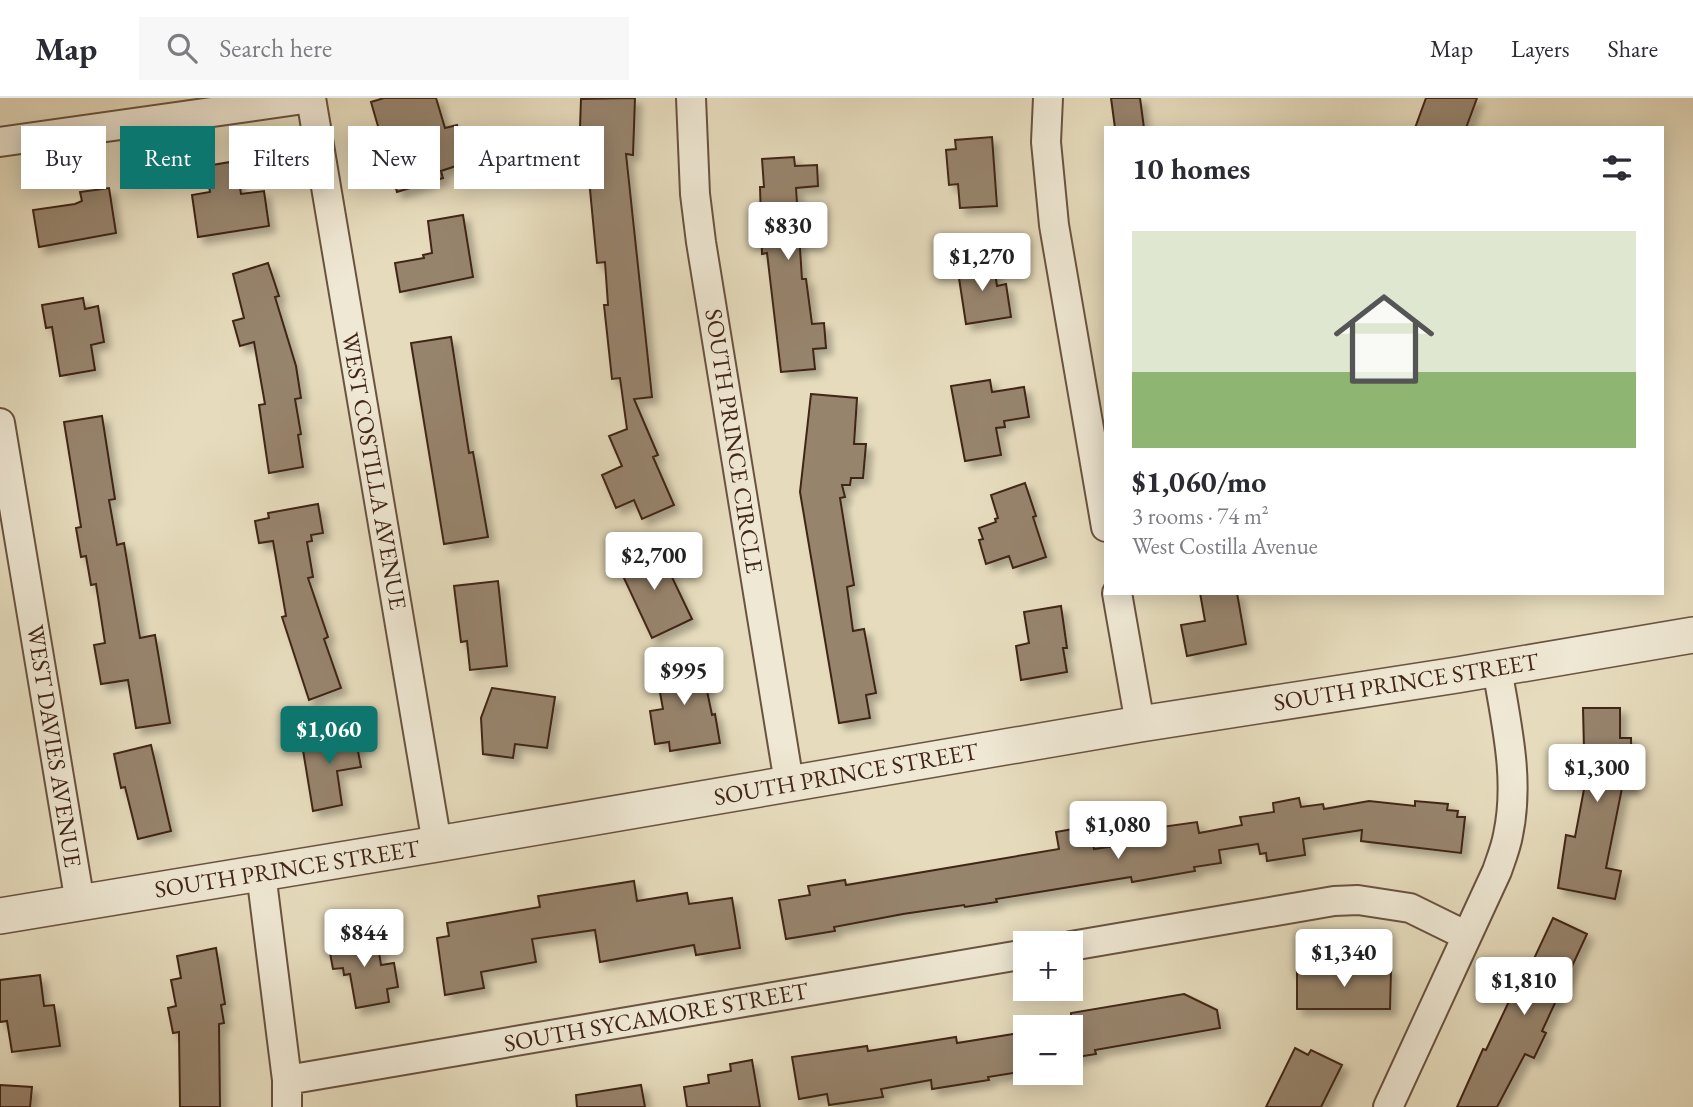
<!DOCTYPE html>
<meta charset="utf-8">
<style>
:root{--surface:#fff;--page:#f7f7f7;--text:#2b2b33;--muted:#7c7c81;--line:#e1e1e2;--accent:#0f766e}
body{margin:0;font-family:"EB Garamond",serif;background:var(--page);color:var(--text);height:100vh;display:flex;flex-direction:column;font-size:26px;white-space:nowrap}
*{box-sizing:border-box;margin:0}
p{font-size:23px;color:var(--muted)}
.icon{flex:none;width:38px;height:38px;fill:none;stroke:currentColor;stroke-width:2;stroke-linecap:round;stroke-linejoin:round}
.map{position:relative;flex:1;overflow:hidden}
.side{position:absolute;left:1104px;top:28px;width:560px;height:469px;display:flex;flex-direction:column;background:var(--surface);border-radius:0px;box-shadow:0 4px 18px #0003}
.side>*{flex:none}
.guide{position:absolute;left:21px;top:28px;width:665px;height:63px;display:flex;gap:14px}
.controls{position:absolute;left:1013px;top:833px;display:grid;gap:14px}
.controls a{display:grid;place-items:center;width:70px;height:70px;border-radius:0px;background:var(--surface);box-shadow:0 4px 18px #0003;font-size:35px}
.price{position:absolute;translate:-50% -60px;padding:0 16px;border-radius:7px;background:#fff;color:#222;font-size:23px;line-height:46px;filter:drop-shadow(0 2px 4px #0008)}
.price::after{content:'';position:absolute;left:50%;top:42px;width:21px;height:16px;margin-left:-10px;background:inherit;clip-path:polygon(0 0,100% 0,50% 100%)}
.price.current{background:var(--accent);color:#fff}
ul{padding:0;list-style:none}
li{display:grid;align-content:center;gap:14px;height:371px;padding:0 28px}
li span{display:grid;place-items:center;height:217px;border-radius:0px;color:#555}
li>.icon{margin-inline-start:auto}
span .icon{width:126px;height:126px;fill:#fffc;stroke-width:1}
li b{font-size:30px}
h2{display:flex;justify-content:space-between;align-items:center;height:84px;padding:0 28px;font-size:30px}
.chip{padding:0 24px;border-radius:0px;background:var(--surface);box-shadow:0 4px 18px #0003;font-size:24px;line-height:63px}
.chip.current{background:var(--accent);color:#fff}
header{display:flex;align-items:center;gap:42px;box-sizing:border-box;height:98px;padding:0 35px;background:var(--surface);border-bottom:2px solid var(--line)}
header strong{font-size:33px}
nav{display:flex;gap:38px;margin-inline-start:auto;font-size:24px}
.search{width:490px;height:63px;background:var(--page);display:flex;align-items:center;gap:18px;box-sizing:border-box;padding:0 24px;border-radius:0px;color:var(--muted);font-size:26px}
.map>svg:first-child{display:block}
.building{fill:#97846d;stroke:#412516;stroke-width:2;filter:url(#shadow)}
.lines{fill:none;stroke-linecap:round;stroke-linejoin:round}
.minor-casing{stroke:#6a5340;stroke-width:32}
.tertiary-casing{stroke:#6a5340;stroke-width:38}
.minor{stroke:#efe8d4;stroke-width:28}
.tertiary{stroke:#efe8d4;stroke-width:35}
.labels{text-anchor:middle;stroke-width:6;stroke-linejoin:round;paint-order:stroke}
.street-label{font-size:24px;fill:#412516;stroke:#efe8d4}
</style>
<header>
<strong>Map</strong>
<div class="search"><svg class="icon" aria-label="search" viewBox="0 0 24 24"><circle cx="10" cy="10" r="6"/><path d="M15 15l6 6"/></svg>Search here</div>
<nav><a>Map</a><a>Layers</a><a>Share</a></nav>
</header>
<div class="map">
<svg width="1693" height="1009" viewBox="0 0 1693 1009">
<defs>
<filter id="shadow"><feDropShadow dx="6" dy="6" stdDeviation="3.5" flood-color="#0004"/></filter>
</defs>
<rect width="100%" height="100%" fill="#e6dcbd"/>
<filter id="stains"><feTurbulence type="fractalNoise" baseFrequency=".00286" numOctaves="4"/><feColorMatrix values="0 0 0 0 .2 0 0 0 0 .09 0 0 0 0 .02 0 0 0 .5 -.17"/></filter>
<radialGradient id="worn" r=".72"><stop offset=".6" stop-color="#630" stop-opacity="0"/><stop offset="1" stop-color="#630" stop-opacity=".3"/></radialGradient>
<!-- building -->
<path class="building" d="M 384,0 L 436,0 L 445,30 L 457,27 L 468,64 L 441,73 L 443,80 L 397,94 L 371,4 Z
M 635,0 L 633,57 L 626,56 L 652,299 L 634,301 L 658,357 L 653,359 L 674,407 L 642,421 L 634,402 L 616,410 L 602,377 L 622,368 L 609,338 L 627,331 L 620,280 L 612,281 L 604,207 L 608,207 L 605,164 L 597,165 L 589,81 L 602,80 L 603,32 L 580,30 L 581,1 Z
M 1111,0 L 1140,0 L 1144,30 L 1115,30 Z
M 1426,0 L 1477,0 L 1466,30 L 1415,30 Z
M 992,39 L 997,108 L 960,110 L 958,86 L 949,87 L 946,52 L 956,51 L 955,42 Z
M 794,59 L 795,68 L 817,67 L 818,88 L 796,90 L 802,181 L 806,181 L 812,226 L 824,225 L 826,250 L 813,251 L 815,271 L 781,274 L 767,155 L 762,156 L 760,89 L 764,89 L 762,61 Z
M 236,63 L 241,96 L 264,93 L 269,128 L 198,139 L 192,97 L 210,94 L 206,68 Z
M 109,90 L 116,135 L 39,149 L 33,112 L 75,106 L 82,103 L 80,94 Z
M 463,117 L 473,179 L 400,194 L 395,165 L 424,160 L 423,157 L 432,155 L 428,123 Z
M 993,161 L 997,188 L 1006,186 L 1011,219 L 966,226 L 957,167 Z
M 268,165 L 279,198 L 275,199 L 296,268 L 301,300 L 295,301 L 301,336 L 298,337 L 303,369 L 269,375 L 259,307 L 265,306 L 254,244 L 240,248 L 233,223 L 244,220 L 233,176 Z
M 83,200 L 85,211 L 98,208 L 104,244 L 91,247 L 95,272 L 60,278 L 52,229 L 46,230 L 42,207 Z
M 451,239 L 469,355 L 473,354 L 488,439 L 444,446 L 411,245 Z
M 990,282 L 992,294 L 1024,289 L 1029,319 L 1004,323 L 1005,329 L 996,330 L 1001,357 L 965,363 L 951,288 Z
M 811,296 L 857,300 L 854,346 L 866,346 L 863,380 L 851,380 L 850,387 L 842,387 L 845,399 L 840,400 L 854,487 L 847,489 L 853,533 L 864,531 L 876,595 L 866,597 L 870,620 L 839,625 L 800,394 Z
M 102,318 L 115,401 L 109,402 L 117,447 L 124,445 L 140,540 L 155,537 L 170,625 L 136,630 L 128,582 L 101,586 L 94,547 L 105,545 L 96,486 L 91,487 L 86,458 L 81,459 L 76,430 L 81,429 L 64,324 Z
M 1025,385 L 1036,418 L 1033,419 L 1046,459 L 1013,470 L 1009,458 L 986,466 L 979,442 L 983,441 L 979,430 L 996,424 L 995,421 L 998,420 L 991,397 Z
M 318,406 L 323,435 L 311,437 L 312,443 L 307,444 L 313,479 L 308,480 L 328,539 L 324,541 L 341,590 L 309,602 L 282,519 L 286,518 L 273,443 L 259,445 L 255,423 L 269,420 L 268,415 Z
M 650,446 L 664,476 L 669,473 L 692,521 L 652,540 L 616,463 Z
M 498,483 L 507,568 L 470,572 L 467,543 L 461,544 L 454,488 Z
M 1200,495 L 1237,495 L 1246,546 L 1187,558 L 1181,527 L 1205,523 Z
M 1061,508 L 1067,550 L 1063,550 L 1067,574 L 1021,582 L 1016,548 L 1029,545 L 1024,514 Z
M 700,559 L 712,617 L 715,616 L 720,645 L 670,653 L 669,644 L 655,646 L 650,613 L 663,611 L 655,567 Z
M 492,590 L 555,599 L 547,650 L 515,646 L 513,660 L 483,656 L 481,620 Z
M 1583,610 L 1620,610 L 1620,640 L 1631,640 L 1632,691 L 1622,690 L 1606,770 L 1621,773 L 1615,801 L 1558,790 L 1566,737 L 1575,739 L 1585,686 L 1574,686 L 1573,651 L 1584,651 Z
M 354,632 L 361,669 L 337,673 L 342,707 L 313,713 L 301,640 Z
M 151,647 L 171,733 L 138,741 L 125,689 L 121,690 L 114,656 Z
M 1299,700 L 1301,709 L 1323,706 L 1324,711 L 1369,703 L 1415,708 L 1415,703 L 1448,706 L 1447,712 L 1458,713 L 1457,719 L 1465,719 L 1461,755 L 1361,743 L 1362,732 L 1303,741 L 1305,757 L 1267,763 L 1266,755 L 1260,756 L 1258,746 L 1219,752 L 1221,765 L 1194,769 L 1195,773 L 1132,784 L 1131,779 L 996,801 L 997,804 L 965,809 L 964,807 L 903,816 L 834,829 L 835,833 L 786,841 L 779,802 L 810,797 L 808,788 L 845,782 L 846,787 L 1059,751 L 1056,734 L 1090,728 L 1094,751 L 1156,742 L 1154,730 L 1197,724 L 1199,735 L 1242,727 L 1240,719 L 1274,714 L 1273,705 Z
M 634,783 L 637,803 L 687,795 L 689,806 L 732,800 L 740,850 L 696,857 L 694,847 L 600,864 L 595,832 L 532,841 L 536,864 L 481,874 L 484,890 L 445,897 L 437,840 L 449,838 L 447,825 L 540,809 L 538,798 Z
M 1553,820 L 1587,836 L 1542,933 L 1546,935 L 1534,960 L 1525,956 L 1497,1009 L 1457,1009 L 1483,951 L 1486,952 L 1528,863 L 1532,865 Z
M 376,836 L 381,867 L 394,865 L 398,889 L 387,891 L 389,904 L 356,910 L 350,876 L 344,877 L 343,870 L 333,871 L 328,844 Z
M 216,850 L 225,906 L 221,907 L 224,925 L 219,926 L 220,1009 L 180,1009 L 179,934 L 173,935 L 168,910 L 176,908 L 171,882 L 181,880 L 177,858 Z
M 1297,870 L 1391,871 L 1390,911 L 1297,911 Z
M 40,877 L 44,908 L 54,907 L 60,948 L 12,954 L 7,923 L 0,924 L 0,882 Z
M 1184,896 L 1217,912 L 1220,930 L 1095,952 L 1096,956 L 1071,960 L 1071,915 Z
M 1026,934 L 1026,973 L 988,979 L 989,982 L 932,991 L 931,982 L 881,991 L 883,999 L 829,1007 L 827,996 L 799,1001 L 792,959 L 867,948 L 868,953 L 956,939 L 957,945 Z
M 1295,950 L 1308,957 L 1311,952 L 1342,967 L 1321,1009 L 1266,1009 Z
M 752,962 L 760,1009 L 687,1009 L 684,989 L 709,985 L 708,977 L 731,973 L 730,966 Z
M 0,987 L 32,989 L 30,1009 L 0,1009 Z
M 641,987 L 645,1009 L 577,1009 L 576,997 Z"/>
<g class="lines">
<!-- minor casing -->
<g class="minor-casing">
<path id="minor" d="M 311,0 L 437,746
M 691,0 L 695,96 L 701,144 L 789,685
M 1048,0 L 1046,44 L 1054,127 L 1106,429
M 0,44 L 311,0
M 0,325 L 80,805
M 1117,495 L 1140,626
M 261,775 L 287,982 L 287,1009
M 1071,848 L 1334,803 L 1358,802 L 1410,810 L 1467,838
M 287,982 L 1026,856
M 1388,1009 L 1497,773 C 1501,761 1506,749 1508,737 C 1520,681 1506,625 1497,570"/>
</g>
<!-- tertiary casing -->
<g class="tertiary-casing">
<path id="tertiary" d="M 0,818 L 437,746 L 1140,626 L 1457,577 L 1693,537"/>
</g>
<!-- minor -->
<use href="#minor" class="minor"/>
<!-- tertiary -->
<use href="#tertiary" class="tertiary"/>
</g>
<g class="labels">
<!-- street labels -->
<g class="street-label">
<text transform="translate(734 343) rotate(81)" y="8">SOUTH PRINCE CIRCLE</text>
<text transform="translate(374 373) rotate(80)" y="8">WEST COSTILLA AVENUE</text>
<text transform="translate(1406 584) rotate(-9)" y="8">SOUTH PRINCE STREET</text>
<text transform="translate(54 648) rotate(81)" y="8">WEST DAVIES AVENUE</text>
<text transform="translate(846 676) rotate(-10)" y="8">SOUTH PRINCE STREET</text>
<text transform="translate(287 771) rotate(-9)" y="8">SOUTH PRINCE STREET</text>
<text transform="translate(656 919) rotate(-10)" y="8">SOUTH SYCAMORE STREET</text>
</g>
</g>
<rect width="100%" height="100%" filter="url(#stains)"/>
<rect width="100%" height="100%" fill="url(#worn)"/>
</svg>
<div class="controls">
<a>+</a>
<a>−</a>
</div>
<b class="price" style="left:788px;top:164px">$830</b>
<b class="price" style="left:982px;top:195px">$1,270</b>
<b class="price" style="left:654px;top:494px">$2,700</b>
<b class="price" style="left:684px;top:609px">$995</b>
<b class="price current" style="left:329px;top:668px">$1,060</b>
<b class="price" style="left:1597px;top:706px">$1,300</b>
<b class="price" style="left:1118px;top:763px">$1,080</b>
<b class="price" style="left:364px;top:871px">$844</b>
<b class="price" style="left:1344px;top:891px">$1,340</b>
<b class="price" style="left:1524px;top:919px">$1,810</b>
<div class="guide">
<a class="chip">Buy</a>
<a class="chip current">Rent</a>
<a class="chip">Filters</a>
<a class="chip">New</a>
<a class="chip">Apartment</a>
</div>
<section class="side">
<h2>10 homes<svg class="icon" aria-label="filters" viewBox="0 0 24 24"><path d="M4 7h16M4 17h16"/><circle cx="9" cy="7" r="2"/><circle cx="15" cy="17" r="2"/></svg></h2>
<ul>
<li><span style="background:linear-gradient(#dfe7d0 65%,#8fb573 0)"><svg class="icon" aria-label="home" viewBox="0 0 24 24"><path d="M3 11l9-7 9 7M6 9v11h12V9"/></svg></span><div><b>$1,060/mo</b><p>3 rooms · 74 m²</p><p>West Costilla Avenue</p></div></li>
</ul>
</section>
</div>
